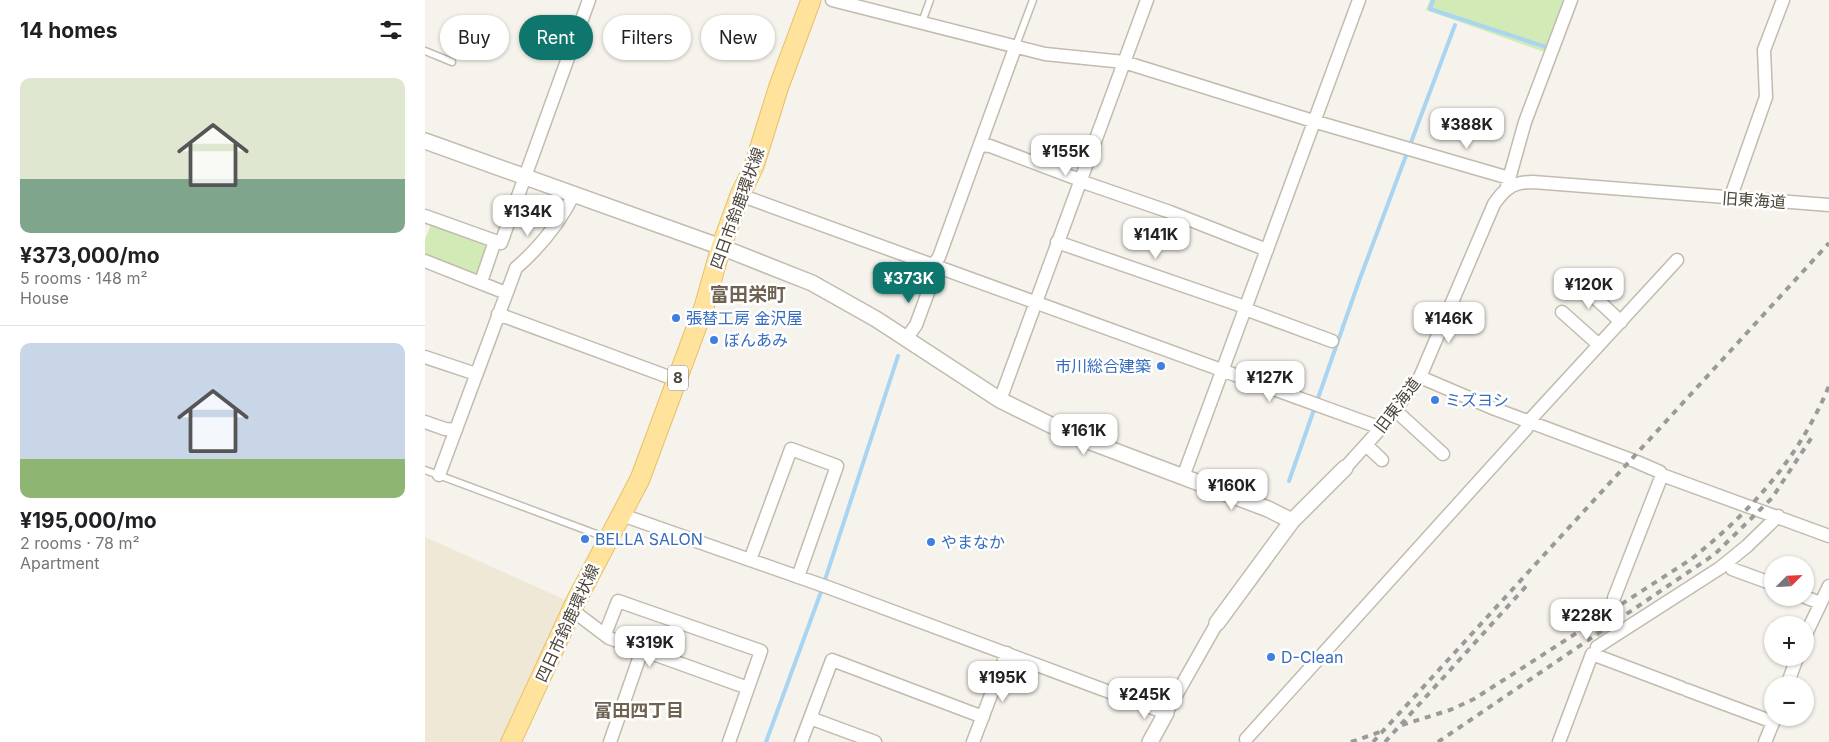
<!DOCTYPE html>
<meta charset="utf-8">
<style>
:root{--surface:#fff;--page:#f6f6f6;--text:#202124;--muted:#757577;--line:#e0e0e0;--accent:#0f766e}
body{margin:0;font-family:Inter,"Noto Sans JP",sans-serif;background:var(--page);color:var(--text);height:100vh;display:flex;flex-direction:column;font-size:19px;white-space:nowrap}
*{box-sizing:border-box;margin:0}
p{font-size:16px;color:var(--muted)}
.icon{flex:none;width:28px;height:28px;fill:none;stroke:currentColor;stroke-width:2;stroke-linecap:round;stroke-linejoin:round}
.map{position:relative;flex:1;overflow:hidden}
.sheet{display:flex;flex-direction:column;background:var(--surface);width:425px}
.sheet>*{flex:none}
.guide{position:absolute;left:15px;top:15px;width:475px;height:45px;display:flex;gap:10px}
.needle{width:32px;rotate:66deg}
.controls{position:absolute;left:1339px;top:556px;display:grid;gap:10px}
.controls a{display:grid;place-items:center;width:50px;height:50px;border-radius:50%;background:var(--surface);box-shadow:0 1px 4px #0004;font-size:25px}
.price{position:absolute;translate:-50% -42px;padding:0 11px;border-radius:10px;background:#fff;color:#222;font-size:16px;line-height:32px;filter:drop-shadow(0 1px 2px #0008)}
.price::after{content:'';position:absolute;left:50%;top:30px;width:15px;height:11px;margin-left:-8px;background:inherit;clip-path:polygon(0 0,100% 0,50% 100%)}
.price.on{background:var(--accent);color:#fff}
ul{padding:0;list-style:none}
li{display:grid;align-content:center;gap:10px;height:265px;padding:0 20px}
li+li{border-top:1px solid var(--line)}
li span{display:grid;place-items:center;height:155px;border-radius:10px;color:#555}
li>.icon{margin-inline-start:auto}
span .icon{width:90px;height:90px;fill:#fffc;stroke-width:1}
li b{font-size:21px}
h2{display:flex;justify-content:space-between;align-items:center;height:60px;padding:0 20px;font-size:21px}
.chip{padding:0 18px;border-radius:22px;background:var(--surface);box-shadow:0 1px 4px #0004;font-size:18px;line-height:45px}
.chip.on{background:var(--accent);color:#fff}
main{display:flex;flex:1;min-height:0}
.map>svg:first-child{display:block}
.education{fill:#efe8d6}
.green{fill:#d2eab5}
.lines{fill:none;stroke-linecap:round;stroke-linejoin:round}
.stream{stroke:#a9d4f2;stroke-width:4}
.minor-tunnel{stroke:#d4d0c8;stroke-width:12;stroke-dasharray:12 6;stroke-linecap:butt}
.service-casing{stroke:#c2bbae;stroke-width:9}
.minor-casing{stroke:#c2bbae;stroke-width:15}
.tertiary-casing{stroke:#c2bbae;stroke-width:18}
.primary-casing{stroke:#e6c16a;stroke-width:21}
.service{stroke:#fff;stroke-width:6}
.minor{stroke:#fff;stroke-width:12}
.tertiary{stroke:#fff;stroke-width:15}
.primary{stroke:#ffe39c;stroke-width:19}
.rail{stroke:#9a9a9a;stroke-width:4;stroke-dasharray:6 6;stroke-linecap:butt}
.shop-dot{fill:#3f7fe0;stroke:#fff;stroke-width:2}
.labels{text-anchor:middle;stroke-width:5;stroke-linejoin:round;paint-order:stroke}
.shield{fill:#fff;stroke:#817c74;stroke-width:1}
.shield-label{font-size:15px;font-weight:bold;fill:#4b4439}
.street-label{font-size:16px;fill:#4b4439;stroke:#fff}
.shop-label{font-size:16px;fill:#366cbe;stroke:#fff;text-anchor:start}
.neighbourhood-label{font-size:18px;font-weight:bold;fill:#6e6250;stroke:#fff}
.quarter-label{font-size:19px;font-weight:bold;fill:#6e6250;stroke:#fff}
</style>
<main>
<section class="sheet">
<h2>14 homes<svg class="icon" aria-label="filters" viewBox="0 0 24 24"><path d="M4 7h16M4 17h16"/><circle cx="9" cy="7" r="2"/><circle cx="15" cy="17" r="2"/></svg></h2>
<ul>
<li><span style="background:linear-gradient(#dfe7d0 65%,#7fa58c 0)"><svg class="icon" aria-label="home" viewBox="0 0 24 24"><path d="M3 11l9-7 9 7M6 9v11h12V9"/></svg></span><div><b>¥373,000/mo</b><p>5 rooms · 148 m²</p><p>House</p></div></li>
<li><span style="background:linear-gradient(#c9d6e8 75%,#8fb573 0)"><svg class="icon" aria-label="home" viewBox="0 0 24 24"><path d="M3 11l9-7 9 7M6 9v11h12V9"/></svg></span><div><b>¥195,000/mo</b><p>2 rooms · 78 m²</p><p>Apartment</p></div></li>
</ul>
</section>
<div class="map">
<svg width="1404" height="742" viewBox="0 0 1404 742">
<rect width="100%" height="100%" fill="#f6f3ec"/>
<!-- education -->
<path class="education" d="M 0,537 L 143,601 L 78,742 L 0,742 Z"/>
<!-- green -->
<path class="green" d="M 1005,0 L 1143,0 L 1125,54 L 1001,10 Z
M 6,224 L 61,244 L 63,248 L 54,271 L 50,273 L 0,255 L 0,240 Z"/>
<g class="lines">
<!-- stream -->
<path class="stream" d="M 1008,0 L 1005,9 L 1124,48
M 864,481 L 934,281 L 1030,25
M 341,742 L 396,592 L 473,356"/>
<!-- minor-tunnel -->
<path class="minor-tunnel" d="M 1174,637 L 1189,598"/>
<!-- service casing -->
<g class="service-casing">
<path id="service" d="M 497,22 L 505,0
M 590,48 L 608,0
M 0,51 L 27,62
M 0,470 L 182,538"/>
</g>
<!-- minor casing -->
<g class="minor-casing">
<path id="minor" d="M 407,0 L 620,54 L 699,62 L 888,121 L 1084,178
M 555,145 L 565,146 L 655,180
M 655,181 L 745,212 L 842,250
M 1082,186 L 1100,122 L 1146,0
M 315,195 L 956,428
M 1305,199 L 1341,97 L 1339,50 L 1358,0
M 0,216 L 70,241 L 56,282
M 70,241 L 76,243 L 164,0
M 632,242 L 820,307
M 0,261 L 81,293
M 509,264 L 514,257 L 590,48
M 1150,279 L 1196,322
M 820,309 L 907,341
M 1137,312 L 1174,345
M 73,314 L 252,380
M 481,339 L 491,325 L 508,279
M 0,357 L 51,374
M 995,377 L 1070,409 L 1212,462 L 1235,472 L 1237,475 L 1404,536
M 575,400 L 722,0
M 970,410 L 1018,454
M 0,422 L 20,429 L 31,430
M 941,445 L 957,460
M 920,468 L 956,428 L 995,377 L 1069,204 C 1080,188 1088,182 1108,182 L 1404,205
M 14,475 L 91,268 C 115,247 135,222 149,194
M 758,477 L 934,0
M 197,515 L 405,588 L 741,713 L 792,623
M 325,560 L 366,449 L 412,466 L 373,577
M 1307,569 L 1348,584
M 1380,597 L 1395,603
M 1189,598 L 1237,475
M 147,610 L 184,638 L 323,688
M 180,634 L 193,601 L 336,651 L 304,742
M 1380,636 L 1404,586
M 1172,647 L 1295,568 L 1322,546 L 1353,516
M 1362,685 L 1372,658
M 1262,690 L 1348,722
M 385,718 L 450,742
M 821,739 L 1101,429 L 1104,421 L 1252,260
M 185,742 L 217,650
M 376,742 L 407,660 L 558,717
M 548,742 L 582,653
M 1134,742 L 1167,654 L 1257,688
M 1340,742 L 1350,718"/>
</g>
<!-- tertiary casing -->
<g class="tertiary-casing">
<path id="tertiary" d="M 0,141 L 296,247 L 387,283 L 451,319 L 575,400 L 642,433 L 843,509 L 867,521
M 792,623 L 867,521 L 920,468
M 725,742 L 741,713"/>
</g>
<!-- primary casing -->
<g class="primary-casing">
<path id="primary" d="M 86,742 L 151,601 L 215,479 L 279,307 L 296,247 L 315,195 L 329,166 L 354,86 L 386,0"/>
</g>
<!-- service -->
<use href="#service" class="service"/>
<!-- minor -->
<use href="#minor" class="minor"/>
<!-- tertiary -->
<use href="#tertiary" class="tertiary"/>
<!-- primary -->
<use href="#primary" class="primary"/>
<!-- rail -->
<path class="rail" d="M 977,725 L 1025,710 L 1049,699 L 1265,560 C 1326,512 1374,458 1404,386
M 926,742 L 955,732
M 948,742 L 1404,243
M 960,742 L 1104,583
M 1013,742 L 1290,554 L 1347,498 L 1387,437"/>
</g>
<!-- markers -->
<g class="shop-dot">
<circle cx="251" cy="318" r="5"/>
<circle cx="289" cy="340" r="5"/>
<circle cx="736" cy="366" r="5"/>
<circle cx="1010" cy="400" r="5"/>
<circle cx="160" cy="539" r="5"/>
<circle cx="506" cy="542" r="5"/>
<circle cx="846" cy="657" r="5"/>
</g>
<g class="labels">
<!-- shield labels -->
<rect class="shield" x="243" y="365.5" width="20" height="25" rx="4"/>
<g class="shield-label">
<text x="253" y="383">8</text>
</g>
<!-- street labels -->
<g class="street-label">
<text transform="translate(1329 200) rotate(4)" y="6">旧東海道</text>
<text transform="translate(312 208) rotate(-70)" y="6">四日市鈴鹿環状線</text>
<text transform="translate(972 405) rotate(-53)" y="6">旧東海道</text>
<text transform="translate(142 623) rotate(-65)" y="6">四日市鈴鹿環状線</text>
</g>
<!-- shop labels -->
<g class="shop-label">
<text x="261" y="324">張替工房 金沢屋</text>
<text x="299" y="346">ぼんあみ</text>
<text x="726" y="372" text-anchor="end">市川総合建築</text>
<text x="1020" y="406">ミズヨシ</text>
<text x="170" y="545">BELLA SALON</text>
<text x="516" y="548">やまなか</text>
<text x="856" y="663">D-Clean</text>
</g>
<!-- neighbourhood labels -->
<g class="neighbourhood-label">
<text x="214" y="717">富田四丁目</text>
</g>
<!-- quarter labels -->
<g class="quarter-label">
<text x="323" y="301">富田栄町</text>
</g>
</g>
</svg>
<div class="controls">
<a><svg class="needle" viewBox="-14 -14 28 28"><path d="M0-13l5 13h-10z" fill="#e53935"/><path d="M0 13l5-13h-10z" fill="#757577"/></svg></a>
<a>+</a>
<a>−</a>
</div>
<b class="price" style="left:1042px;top:150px">¥388K</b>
<b class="price" style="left:641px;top:177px">¥155K</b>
<b class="price" style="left:103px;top:237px">¥134K</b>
<b class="price" style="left:731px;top:260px">¥141K</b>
<b class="price on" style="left:484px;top:304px">¥373K</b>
<b class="price" style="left:1164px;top:310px">¥120K</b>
<b class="price" style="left:1024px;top:344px">¥146K</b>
<b class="price" style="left:845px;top:403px">¥127K</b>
<b class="price" style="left:659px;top:456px">¥161K</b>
<b class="price" style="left:807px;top:511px">¥160K</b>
<b class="price" style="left:1162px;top:641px">¥228K</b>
<b class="price" style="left:225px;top:668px">¥319K</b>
<b class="price" style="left:578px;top:703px">¥195K</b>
<b class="price" style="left:720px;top:720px">¥245K</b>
<div class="guide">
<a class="chip">Buy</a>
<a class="chip on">Rent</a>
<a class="chip">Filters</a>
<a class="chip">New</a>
</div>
</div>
</main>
